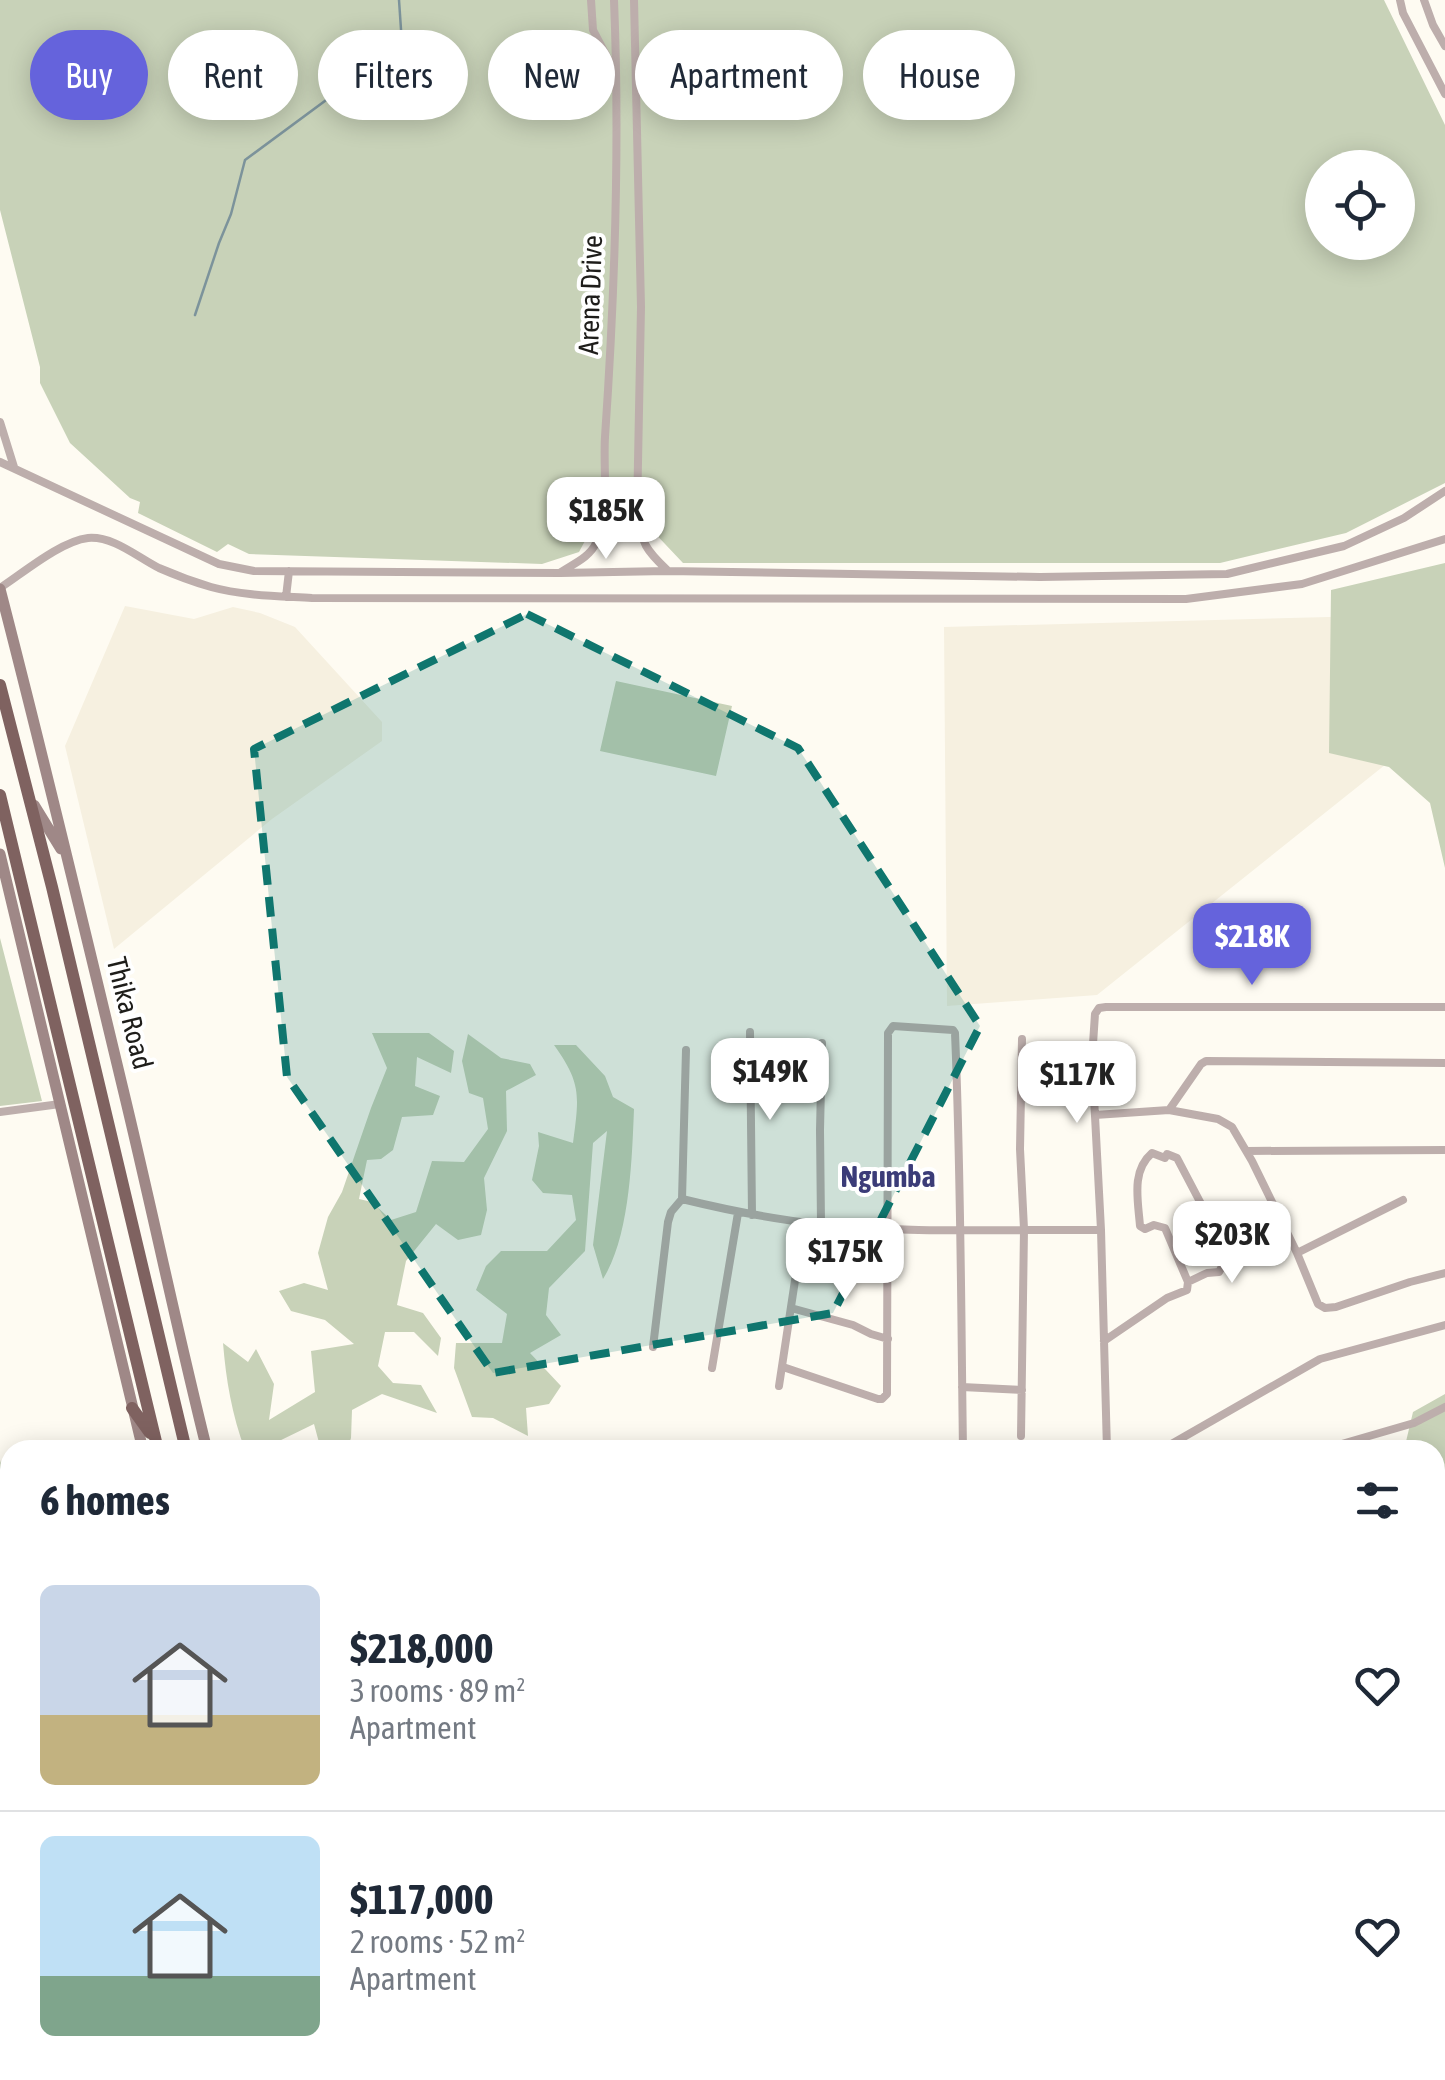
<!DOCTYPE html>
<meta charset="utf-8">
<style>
:root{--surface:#fff;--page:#f2f2f3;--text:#1f2937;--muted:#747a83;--line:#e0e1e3;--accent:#6563dc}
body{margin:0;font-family:"Asap Condensed",sans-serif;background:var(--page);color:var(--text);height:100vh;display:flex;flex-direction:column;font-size:38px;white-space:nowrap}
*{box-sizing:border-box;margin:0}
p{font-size:32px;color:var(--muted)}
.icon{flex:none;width:55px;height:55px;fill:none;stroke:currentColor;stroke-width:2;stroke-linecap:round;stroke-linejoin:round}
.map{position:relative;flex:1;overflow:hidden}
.drawer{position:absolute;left:0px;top:1440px;width:1445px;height:640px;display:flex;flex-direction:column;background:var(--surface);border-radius:30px 30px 0 0;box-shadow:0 5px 25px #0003}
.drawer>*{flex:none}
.hud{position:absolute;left:30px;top:30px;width:1385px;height:90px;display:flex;gap:20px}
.controls{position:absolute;left:1305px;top:150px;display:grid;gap:20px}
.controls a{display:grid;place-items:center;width:110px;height:110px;border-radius:50%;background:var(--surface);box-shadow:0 5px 25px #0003;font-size:50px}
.price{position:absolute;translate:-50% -85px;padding:0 22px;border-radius:20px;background:#fff;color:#222;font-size:32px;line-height:65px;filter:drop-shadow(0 2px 5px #0008)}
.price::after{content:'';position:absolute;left:50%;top:60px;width:30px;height:22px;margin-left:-15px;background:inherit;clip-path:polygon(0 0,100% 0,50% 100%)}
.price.current{background:var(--accent);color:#fff}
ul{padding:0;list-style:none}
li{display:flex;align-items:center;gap:30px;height:250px;padding:0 40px}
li+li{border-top:2px solid var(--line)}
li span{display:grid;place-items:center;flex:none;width:280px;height:200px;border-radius:15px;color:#555}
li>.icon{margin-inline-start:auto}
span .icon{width:120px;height:120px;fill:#fffc;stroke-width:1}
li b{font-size:42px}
h2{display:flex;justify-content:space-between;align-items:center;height:120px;padding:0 40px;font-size:42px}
.chip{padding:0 35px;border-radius:45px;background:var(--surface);box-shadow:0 5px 25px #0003;font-size:35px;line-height:90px}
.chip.current{background:var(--accent);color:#fff}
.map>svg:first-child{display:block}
.built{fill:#f6f0e0}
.green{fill:#c8d2b8;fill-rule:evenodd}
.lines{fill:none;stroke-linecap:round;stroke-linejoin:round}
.stream{stroke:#7c939b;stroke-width:2.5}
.minor{stroke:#bdaeac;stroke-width:8}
.secondary{stroke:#9f8887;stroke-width:11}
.trunk{stroke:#7f6260;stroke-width:12}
.marked{fill:#0f766e;fill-opacity:0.2;stroke:#0f766e;stroke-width:8;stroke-dasharray:20 12;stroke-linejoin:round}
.labels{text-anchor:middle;stroke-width:8;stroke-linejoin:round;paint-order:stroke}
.street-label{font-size:28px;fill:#1e1d1a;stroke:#fff}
.neighbourhood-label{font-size:30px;font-weight:bold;fill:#3b3c78;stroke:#fff}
</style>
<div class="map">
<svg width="1445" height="2080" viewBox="0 0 1445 2080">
<rect width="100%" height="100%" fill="#fefbf2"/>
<!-- built -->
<path class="built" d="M 125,606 L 194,619 L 233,607 L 260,613 L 295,627 L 382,722 L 382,741 L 272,819 L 114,949 L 65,746 Z
M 1445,614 L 1445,717 L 1097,995 L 947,1006 L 944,627 Z"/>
<!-- green -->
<path class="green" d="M 0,0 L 1384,0 L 1445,125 L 1445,483 L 1346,533 L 1220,563 L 683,563 L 648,526 L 593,526 L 579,552 L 542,564 L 249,554 L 228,544 L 217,552 L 138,513 L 140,502 L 130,498 L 70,443 L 40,383 L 40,367 L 0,210 ZM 1322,168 L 1398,168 L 1398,242 L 1322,242 Z
M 1445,563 L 1445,868 L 1430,803 L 1389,767 L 1329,753 L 1331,590 Z
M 616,681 L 732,706 L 716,776 L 600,751 Z
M 0,938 L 42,1101 L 0,1106 Z
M 372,1033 L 429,1033 L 454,1051 L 451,1073 L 417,1057 L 415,1086 L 440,1096 L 433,1115 L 402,1117 L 393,1150 L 381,1159 L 367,1160 L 359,1199 L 372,1202 L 391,1220 L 416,1212 L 432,1161 L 464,1162 L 488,1129 L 483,1098 L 469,1093 L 462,1061 L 468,1034 L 501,1058 L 530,1064 L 536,1075 L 506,1091 L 507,1131 L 484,1178 L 487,1210 L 481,1235 L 458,1240 L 436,1224 L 406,1261 L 397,1305 L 423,1313 L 441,1338 L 438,1356 L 414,1332 L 385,1332 L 378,1366 L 393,1383 L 421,1385 L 437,1413 L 382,1394 L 352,1410 L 351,1438 L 347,1450 L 321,1450 L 314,1424 L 275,1443 L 277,1450 L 245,1450 C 232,1415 226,1380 223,1343 L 248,1362 L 256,1349 L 274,1384 L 269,1420 L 315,1392 L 311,1351 L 354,1344 L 325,1320 L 291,1311 L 279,1291 L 304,1283 L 328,1290 L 318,1253 L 328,1217 L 342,1192 L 371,1108 L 387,1068 Z
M 554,1045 L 576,1045 L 605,1076 L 613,1097 L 634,1109 C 632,1159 630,1236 603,1279 L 593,1245 L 607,1131 L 593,1143 L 585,1251 L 549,1288 L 546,1315 L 561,1335 L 530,1353 L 561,1386 L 549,1404 L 526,1408 L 528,1436 L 493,1418 L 472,1417 L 454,1368 L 456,1343 L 502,1343 L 507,1314 L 476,1290 L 486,1266 L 501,1251 L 547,1251 L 576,1220 L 572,1195 L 543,1193 L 532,1180 L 539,1146 L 538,1132 L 573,1143 C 579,1096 582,1084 554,1045 Z
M 1445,1394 L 1445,1738 L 1441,1730 L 1435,1637 L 1435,1450 L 1404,1450 L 1413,1412 Z
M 0,1460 L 10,1497 L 10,2010 L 3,2013 L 9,2080 L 0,2080 Z"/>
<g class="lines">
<!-- stream -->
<path class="stream" d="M 195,315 L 219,243 L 231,214 L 245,160 L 402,44 L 399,0"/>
<!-- minor -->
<path class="minor" d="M 591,0 L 593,30 L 613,68
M 634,0 L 641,307 L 637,514 C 643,545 645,549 667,570
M 1400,0 L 1403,13 L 1445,94
M 1424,0 L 1433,25 L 1445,46
M 0,422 L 14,467
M 0,462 L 219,564 L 254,571 L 560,573 L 667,571 L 1040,577 L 1227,574 L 1344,546 L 1404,518 L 1445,491
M 561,572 C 573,564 590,557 596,543 C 610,512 603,470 605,437 C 615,291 620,146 614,0
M 0,588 C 23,573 61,541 88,538 C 114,536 137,557 159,568 C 175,575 194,582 211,587 C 244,596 278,596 312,598 L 1186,599 L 1302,584 L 1445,539
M 286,597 L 289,571
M 750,1032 L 752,1215
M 1169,1110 L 1201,1064 L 1206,1061 L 1445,1063
M 0,1112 L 60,1104
M 1095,1115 L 1169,1110 L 1218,1119 L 1232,1127 L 1252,1161 L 1297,1253 L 1318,1304 L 1325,1308 L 1336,1307 L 1410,1282 L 1445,1273
M 1247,1151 L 1445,1150
M 682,1199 C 727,1210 772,1219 818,1224 C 911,1234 1007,1229 1101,1230
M 821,1224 L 820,1130 L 822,1043
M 1297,1253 L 1403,1200
M 791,1308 L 853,1325 L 871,1334 L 888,1339
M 1104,1341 L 1167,1298 L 1187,1290 L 1188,1282 L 1207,1273 L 1219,1272 L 1224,1263 L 1219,1238 L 1177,1158 L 1167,1154 L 1165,1158 L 1152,1153 C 1131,1171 1138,1200 1140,1226 L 1145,1229 L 1154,1225 L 1165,1228 L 1188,1282
M 653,1347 L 668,1222 L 671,1212 L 682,1199 L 686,1050
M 783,1367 L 878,1399 L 882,1399 L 887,1394 L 888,1033 L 893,1026 L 953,1030 L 955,1033 C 961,1172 961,1311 963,1450
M 712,1368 L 738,1213
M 779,1386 L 799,1254
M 962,1387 L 1022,1390
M 1021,1436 L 1024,1229 L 1020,1149 L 1022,1039
M 1107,1450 L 1101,1230 L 1092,1059 L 1095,1014 L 1099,1008 L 1106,1007 L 1445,1007
M 1161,1450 L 1320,1359 L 1445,1325
M 1321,1450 L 1414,1423 L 1445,1407
M 0,1480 L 10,1520
M 0,1988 L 9,2028
M 16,2070 L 18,2080
M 154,2070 L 161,2080
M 1140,2080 L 1143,2070"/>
<!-- secondary -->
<path class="secondary" d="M 0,589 C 43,755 83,922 123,1089 C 152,1209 177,1330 207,1450
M 34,805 L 61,849
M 0,854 L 143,1450
M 312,2070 L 315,2080
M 380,2070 L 383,2080"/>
<!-- trunk -->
<path class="trunk" d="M 0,685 L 52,887 L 186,1450
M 0,795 L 158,1450
M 132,1408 L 150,1433
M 334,2070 L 337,2080
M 358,2070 L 361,2080
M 372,2070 L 377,2080"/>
</g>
<!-- marked area -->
<path class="marked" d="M 527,614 L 798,748 L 980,1026 L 833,1313 L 493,1373 L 287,1077 L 254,749 Z"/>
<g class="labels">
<!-- street labels -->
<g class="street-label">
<text transform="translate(590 295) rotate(-88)" y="10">Arena Drive</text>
<text transform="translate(130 1013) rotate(76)" y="10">Thika Road</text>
</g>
<!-- neighbourhood labels -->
<g class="neighbourhood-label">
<text x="888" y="1187">Ngumba</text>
</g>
</g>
</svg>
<div class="controls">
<a><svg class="icon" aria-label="locate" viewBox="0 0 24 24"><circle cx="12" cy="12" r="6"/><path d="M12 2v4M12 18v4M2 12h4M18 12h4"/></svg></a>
</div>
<b class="price" style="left:606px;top:562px">$185K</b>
<b class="price current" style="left:1252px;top:988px">$218K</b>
<b class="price" style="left:770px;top:1123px">$149K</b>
<b class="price" style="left:1077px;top:1126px">$117K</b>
<b class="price" style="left:1232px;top:1286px">$203K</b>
<b class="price" style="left:845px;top:1303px">$175K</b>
<div class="hud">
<a class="chip current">Buy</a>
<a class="chip">Rent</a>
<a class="chip">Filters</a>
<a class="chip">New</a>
<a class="chip">Apartment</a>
<a class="chip">House</a>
</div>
<section class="drawer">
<h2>6 homes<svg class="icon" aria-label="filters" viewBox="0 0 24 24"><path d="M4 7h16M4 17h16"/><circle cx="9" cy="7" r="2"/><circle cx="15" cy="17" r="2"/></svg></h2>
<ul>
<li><span style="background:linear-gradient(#c9d6e8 65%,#c2b280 0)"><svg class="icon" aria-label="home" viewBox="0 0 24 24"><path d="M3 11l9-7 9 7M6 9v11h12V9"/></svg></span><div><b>$218,000</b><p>3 rooms · 89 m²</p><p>Apartment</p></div><svg class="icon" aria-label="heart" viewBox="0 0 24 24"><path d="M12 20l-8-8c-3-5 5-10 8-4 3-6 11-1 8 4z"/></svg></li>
<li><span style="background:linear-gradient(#bfe0f5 70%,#7fa58c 0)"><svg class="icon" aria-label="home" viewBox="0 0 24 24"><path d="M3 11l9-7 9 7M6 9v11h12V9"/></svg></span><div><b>$117,000</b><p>2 rooms · 52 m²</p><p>Apartment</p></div><svg class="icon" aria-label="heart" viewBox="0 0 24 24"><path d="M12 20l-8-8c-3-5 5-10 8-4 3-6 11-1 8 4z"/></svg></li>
</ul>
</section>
</div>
